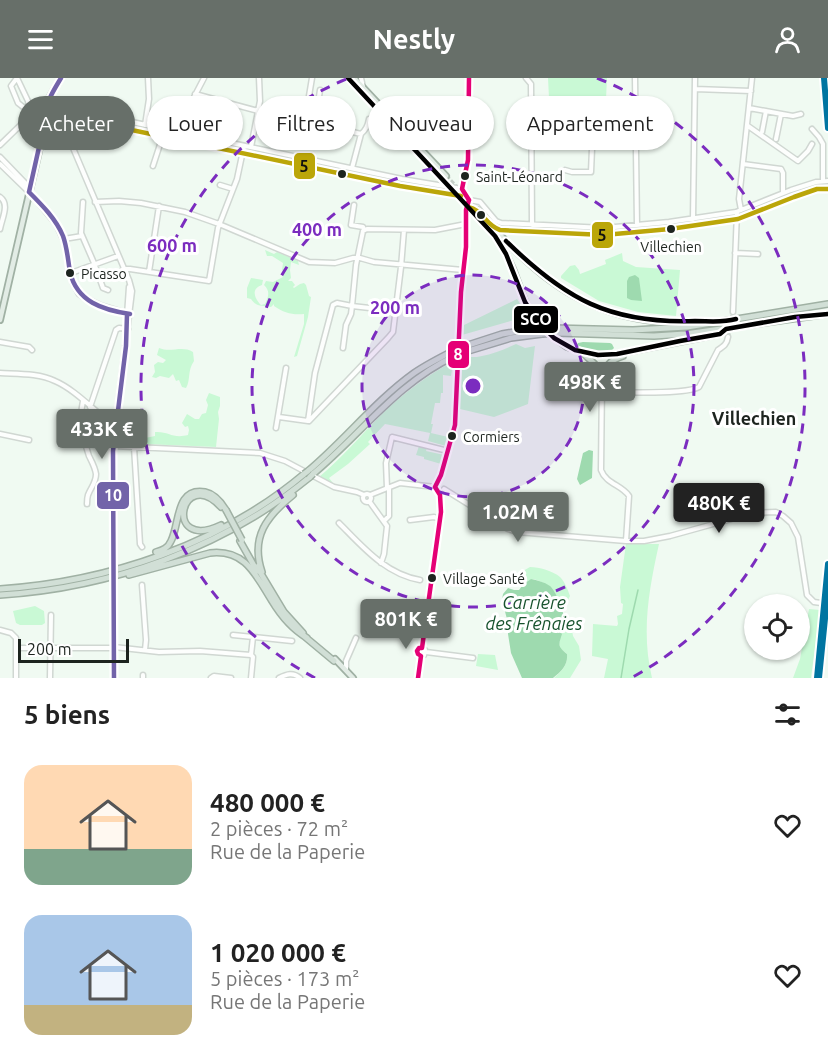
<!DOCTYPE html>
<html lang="fr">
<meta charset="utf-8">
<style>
:root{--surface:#fff;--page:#f2f2f2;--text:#222;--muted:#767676;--accent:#676f69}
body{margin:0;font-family:Ubuntu,sans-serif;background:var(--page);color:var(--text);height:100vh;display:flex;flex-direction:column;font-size:22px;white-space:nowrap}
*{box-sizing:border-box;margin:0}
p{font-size:20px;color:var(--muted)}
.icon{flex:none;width:33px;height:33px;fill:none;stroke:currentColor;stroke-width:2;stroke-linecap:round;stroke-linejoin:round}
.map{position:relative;height:600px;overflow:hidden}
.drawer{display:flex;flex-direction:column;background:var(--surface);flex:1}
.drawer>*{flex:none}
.hud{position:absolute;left:18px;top:18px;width:792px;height:54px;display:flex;gap:12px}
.controls{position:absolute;left:744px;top:516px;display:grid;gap:12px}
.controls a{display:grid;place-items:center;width:66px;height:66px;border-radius:50%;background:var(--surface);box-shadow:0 2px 4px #0004;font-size:30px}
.scale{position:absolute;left:18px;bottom:15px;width:111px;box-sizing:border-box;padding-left:6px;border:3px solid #1d241f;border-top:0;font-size:16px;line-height:21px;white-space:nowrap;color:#1d241f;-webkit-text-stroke:4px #fff;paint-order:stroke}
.price{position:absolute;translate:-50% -51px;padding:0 14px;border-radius:6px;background:var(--accent);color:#fff;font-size:20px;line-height:39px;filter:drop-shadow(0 2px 3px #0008)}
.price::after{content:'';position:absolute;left:50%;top:36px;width:18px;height:14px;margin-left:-9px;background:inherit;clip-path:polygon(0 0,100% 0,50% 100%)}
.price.selected{background:#222;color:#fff}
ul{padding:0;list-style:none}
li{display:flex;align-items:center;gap:18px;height:150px;padding:0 24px}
li span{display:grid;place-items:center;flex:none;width:168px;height:120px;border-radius:18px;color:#555}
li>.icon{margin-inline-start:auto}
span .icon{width:72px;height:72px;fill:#fffc;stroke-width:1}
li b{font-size:26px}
h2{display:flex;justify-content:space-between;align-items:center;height:72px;padding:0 24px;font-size:26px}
.chip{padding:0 21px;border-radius:27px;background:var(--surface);box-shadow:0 2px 4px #0004;font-size:21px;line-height:54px}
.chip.selected{background:var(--accent);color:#fff}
header{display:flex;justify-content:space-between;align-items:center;height:78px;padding:0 24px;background:var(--accent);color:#fff;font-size:27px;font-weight:700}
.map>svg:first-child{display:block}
.green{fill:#c9f9d5}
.water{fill:#9edaaf}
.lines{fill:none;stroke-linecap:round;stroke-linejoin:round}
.stream{stroke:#9edaaf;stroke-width:1.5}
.minor-tunnel{stroke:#c6cfc8;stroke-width:4;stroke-dasharray:4 2;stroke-linecap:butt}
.major-tunnel{stroke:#c6cfc8;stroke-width:4.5;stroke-dasharray:4.5 2;stroke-linecap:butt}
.highway-tunnel{stroke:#c6cfc8;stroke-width:5;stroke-dasharray:5 2.5;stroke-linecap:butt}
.minor-casing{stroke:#d0d7d2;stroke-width:7}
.major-casing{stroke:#a0b1a4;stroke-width:8}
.highway-casing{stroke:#a0b1a4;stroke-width:8}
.minor{stroke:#fdfefd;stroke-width:4}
.major{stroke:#e2ece5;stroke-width:4.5}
.highway{stroke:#d1dfd6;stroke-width:5}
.minor-bridge-casing{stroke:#d0d7d2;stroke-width:7;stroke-linecap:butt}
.highway-bridge-casing{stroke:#a0b1a4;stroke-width:8;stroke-linecap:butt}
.minor-bridge{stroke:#fdfefd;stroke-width:4}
.highway-bridge{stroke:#d1dfd6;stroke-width:5}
.bus-1-casing{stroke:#fff;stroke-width:9}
.bus-2-casing{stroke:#fff;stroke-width:9}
.bus-3-casing{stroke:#fff;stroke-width:9}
.bus-4-casing{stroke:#fff;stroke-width:9}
.bus-1{stroke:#e50076;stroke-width:4.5}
.bus-2{stroke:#7263a9;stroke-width:4.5}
.bus-3{stroke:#bba609;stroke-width:4.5}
.bus-4{stroke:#000;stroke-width:4.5}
.rail-1-casing{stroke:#fff;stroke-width:10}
.rail-2-casing{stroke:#fff;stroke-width:10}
.rail-1{stroke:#0075a1;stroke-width:6}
.rail-2{stroke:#0075a1;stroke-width:6}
.ring{fill:none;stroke:#7b2cbf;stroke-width:3;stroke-dasharray:10 8}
.bus-dot{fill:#1d241f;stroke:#fff;stroke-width:2}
.labels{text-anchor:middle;stroke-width:6;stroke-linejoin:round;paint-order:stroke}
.bus-label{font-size:14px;fill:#1d241f;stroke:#fff;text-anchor:start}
.neighbourhood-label{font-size:18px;font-weight:bold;fill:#1d241f;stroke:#fff}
.water-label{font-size:18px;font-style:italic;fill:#18532e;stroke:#fff}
.centre{fill:#7b2cbf;stroke:#fff;stroke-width:3}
.ring-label{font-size:18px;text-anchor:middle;font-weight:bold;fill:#7b2cbf;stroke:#fff;stroke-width:6;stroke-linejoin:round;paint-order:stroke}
.line-badge{stroke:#fff;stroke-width:2}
.badge-label{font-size:16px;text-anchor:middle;font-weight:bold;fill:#fff}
.pale-badge-label{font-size:16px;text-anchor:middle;font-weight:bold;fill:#111}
</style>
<header><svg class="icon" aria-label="menu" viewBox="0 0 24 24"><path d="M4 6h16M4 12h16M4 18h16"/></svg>Nestly<svg class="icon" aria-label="person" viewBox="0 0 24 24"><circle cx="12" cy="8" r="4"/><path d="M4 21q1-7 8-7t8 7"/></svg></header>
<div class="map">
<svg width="828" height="600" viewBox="0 0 828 600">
<rect width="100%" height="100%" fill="#f0faf2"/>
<!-- green -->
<path class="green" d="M 548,0 L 607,0 L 606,21 L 549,20 Z
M 265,172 L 274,176 L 277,174 L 298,183 L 299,187 L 291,184 L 290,192 L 291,200 L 288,203 L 292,203 L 295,207 L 293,209 L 294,210 L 300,206 L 304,205 L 306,207 L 309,218 L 311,219 L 308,239 L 297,278 L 294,279 L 304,246 L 304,236 C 292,237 284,235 274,228 L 274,226 L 271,229 C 263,227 257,230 251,221 L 247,220 L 247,210 L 251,200 L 263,202 L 262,207 C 250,211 255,221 261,227 L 265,226 C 268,219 271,214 264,207 L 266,203 L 273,204 L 283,199 L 281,196 L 284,194 L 282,192 L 283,185 L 272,178 L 267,178 Z
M 622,175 L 623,183 L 636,189 L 680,192 L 676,238 L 638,234 L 599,223 L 561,200 L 561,198 L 570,188 L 575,187 L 579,192 L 580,196 L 606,186 L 605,182 Z
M 517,221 L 528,238 L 462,257 L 462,248 Z
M 516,266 L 525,270 L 535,268 L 528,326 L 494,339 L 460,331 L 459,327 L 461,280 C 468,278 475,280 482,278 C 493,276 505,271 516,266 Z
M 159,270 C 171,275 182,267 193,274 L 194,283 C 187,293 191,302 186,310 L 182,309 L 179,302 L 176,303 L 173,296 L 169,300 L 160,298 L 156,300 L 152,299 L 155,294 L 154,287 L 158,284 L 163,285 L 166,282 L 157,277 Z
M 454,283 L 455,289 L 452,291 L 451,298 L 443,297 L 443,315 L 441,315 L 440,325 L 435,325 L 431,346 L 433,346 L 431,355 L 448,359 L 446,368 L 428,363 L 430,355 L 385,346 L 368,364 L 370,366 L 348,386 L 329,400 L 333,405 L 319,399 C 342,380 361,357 382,336 C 404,315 427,297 454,283 Z
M 209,315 L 220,319 L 220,328 L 218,334 L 219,341 L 216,369 L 145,366 L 145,360 L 155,358 L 155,354 C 169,353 172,361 188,357 L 189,352 L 188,348 L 185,349 L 182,345 L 187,336 L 195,341 L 199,341 L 202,336 L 206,335 L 208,327 L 206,322 Z
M 419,368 L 427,370 L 426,373 L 444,377 L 441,386 L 424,381 L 424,379 L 416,377 Z
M 626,466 L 659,466 C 649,511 641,554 652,600 L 604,600 L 608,581 L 592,578 L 593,546 L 617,548 L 618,546 L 617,538 L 622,536 L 623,526 L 621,525 L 620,509 Z
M 530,489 C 539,489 553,493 560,499 C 565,504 568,512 570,518 L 562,534 C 558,519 554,508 539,503 C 533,500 530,501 525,505 L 523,493 Z
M 404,523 L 412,524 L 411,533 L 414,534 L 414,536 L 410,536 L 410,538 L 403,537 L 403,534 L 382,532 L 380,535 L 374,534 L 372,545 L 367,544 L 370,538 L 367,538 L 373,530 Z
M 35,528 L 44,533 L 45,545 L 42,547 L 20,547 L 16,545 L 13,533 Z
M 809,531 L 820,532 L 811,600 L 793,600 L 800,581 Z
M 564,542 L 576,543 L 572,552 L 573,558 L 579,568 L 581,582 L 570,600 L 554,600 C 562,593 568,587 567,576 L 560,570 L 559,565 C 561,561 559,556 561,552 C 562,548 564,546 564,542 Z
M 478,576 L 495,577 L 498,592 L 476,588 Z"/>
<!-- water -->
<path class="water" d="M 635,197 L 639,200 L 642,223 L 631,222 L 627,220 L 627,203 L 629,199 Z
M 583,264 L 610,265 L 612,266 L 614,270 L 611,273 C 600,273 586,272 577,267 L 578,265 Z
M 589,372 L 593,373 L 592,400 L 580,407 L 577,401 L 583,375 Z
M 531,501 C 537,502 544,504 550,508 C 556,513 566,537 564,545 C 564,547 561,552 560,554 L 562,556 C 558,568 558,568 567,576 C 568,587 562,593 553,600 L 522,600 L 511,575 L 508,556 L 508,545 L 502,522 L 503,516 L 508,510 L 514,512 L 519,512 L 522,508 L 524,509 L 525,505 Z"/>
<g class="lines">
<!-- stream -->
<path class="stream" d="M 621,600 L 629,551 L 638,512"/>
<!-- minor-tunnel -->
<path class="minor-tunnel" d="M 728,259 L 733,234"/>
<!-- major-tunnel -->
<path class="major-tunnel" d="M 446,98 L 477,132"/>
<!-- highway-tunnel -->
<path class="highway-tunnel" d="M 443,101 L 474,134"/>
<!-- minor casing -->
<g class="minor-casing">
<path id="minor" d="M 17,0 L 11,8 L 18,25 L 32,36
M 17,0 L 28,23 L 29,30 L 31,32
M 361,0 L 363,9
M 469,0 L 468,82 L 462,111 L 469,122
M 526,0 L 531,6 L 532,147
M 635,0 L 637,147
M 695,11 L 751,13
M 320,12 L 315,45 L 361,56 L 352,90
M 195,16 L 258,33 L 305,42 L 312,0
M 58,30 L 61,29 L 402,101 L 462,111
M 749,30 L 793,38 L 801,36
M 190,31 L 192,23 L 204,0
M 57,36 L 62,44 L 129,202 L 132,213 L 113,368 L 114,485
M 145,47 L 149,21 L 148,0
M 593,47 L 636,48
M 748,48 L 798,83 L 808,73 L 812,66
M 812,51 L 819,59 L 823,66 L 823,103
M 762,54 L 766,33
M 361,56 C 366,52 368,47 369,41
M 776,61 L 781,36
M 0,67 L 33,35 L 37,33 L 45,31
M 251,69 L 260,23 L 259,0
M 0,79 L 27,107 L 29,113
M 0,86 L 32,117 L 56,146 L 65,165 L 73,205 L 79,216 L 85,220 L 100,227 L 130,236
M 743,86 L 781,91 L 783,95 L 783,114
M 153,88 L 165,51
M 565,92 L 572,94 L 591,94 L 593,47 L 592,44 L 572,44 L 565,46
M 220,107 L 233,111
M 0,119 C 10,126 2,140 0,151
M 469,122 L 480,124 L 496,143 L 501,145 L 604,150 L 669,144 L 736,134 L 791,112 L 816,104 L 828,103
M 83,124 L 81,155 L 94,185 L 103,210 L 108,212
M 95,124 L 119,123 L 141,125 L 185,134 L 219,146 L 309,184 L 335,185 L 353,180 L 360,180 L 374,184 L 463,192
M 354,127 L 351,147 L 363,149 L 364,152
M 741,132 L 739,121 L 752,0
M 693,141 L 695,0
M 64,161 L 82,158
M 735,175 L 758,176
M 123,191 L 130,191 L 209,203 L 218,150 L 237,101 L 244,68
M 149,194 L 159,128
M 71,195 L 118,178
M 733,234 L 737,134
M 126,252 L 129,209
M 0,264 L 29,269 L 32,272
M 343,270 L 346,247 L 351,236 L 352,228 L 396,233
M 0,295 C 18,296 39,295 55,303 C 76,312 96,335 115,348
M 602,302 L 601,392 C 606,406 622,407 629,418 L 626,463
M 602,314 C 621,314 685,317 699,309 L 718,272 C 724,268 727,266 728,259
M 83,323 C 79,340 83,362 89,378 C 92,384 95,389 96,396 C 96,405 91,409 88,417 C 87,420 87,423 87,426
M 90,329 L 116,252 L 119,250 L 128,251
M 279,339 L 308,343
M 308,343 L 315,295 L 333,227 L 337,225 L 352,228 L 356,187 L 363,153 L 367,151 L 435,152 L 466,146
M 309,343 L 388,260 L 393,254 L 401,189 L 404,152
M 276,350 L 286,290
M 0,356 L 29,362
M 113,368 L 260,375 L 285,383 L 334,409 L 357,414 L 364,417
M 134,369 L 140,466 L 142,469
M 387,410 L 386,385 L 392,359 L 448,373
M 444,411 L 508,451 L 517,454 L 626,463 L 644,463 L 670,458 L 753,435 L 776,434 L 783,438 L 791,445 L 798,459 L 807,517 L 814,524 L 828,526
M363 420a4 4 0 1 1 8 0a4 4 0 1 1-8 0Z
M 370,417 L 400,405 L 435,409
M 369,423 L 387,448 L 384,476 L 381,485
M 441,434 L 440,417 L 435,409 L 441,397 L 455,347 L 461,214 L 466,169 L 466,132 L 469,122
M 410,442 L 434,439 L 440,441
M 384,443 L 389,438 L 389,409
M 339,445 C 362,468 385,496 420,502
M 114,507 L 114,600
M 142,507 L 146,562 L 145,572
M 0,552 L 11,555 L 16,560 L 16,600
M 233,557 L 253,559 L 251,577
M 253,559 L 292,563
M 114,569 L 159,574 L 200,573 L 251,577 L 253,579 L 251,600
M 16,570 L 114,570
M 426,574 L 473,580
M 421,578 L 418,577 L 417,574 L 419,570 L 422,569
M 346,591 L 346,583 L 356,560
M 50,600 L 51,537
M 143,600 L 143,597
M 211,600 L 214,598 L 231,600
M 279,600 C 287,596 293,594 300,600
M 418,600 L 421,578 L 424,577 L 425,572 L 422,570 L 428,522 L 441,433"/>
</g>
<!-- major casing -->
<g class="major-casing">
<path id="major" d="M 348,0 L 443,101
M 354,0 L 446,98
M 51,38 L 56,37 L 58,33 L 57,28 L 53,25
M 47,47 L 51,38
M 477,132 C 526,186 569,231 646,242 C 658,244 670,245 682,245 C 693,244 704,241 714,244
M 0,242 L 39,73 L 46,35 C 45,22 55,11 61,0
M 335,581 L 353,600"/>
</g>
<!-- highway casing -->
<g class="highway-casing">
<path id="highway" d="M 474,134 L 501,165 L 513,191 L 525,223 L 535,241 L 549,256 L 567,269 L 589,276 L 612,277 L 720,256 L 726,251
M 553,250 L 633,252 L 687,249 L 828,226
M 557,255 L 654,258 L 685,256 L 828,236
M 465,268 L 502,256 L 537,250
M 465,274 L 511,260 L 542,256
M 584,276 C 594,286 598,286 602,302
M 602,302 C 607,287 608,283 623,278
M 308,393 C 345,362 375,323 414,295 C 427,286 441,279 455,272
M 313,396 C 360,357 398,304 455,278
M 221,429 C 181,386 162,475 221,447
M 240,463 L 257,493
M 156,474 C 163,472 168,470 171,463 C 180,446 175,409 205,414 C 215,416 221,424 226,432
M 257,489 L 284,534 L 303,555
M 262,494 C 250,459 267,438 293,417
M 129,497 L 210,475 C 246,471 256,498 272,523 C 281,538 292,551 307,560
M 0,511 C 108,504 221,466 304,396
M 0,517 C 111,510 224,470 310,399
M 304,558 L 334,583"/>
</g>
<!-- minor -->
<use href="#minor" class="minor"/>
<!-- major -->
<use href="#major" class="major"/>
<!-- highway -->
<use href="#highway" class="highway"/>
<!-- minor-bridge casing -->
<g class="minor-bridge-casing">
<path id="minor-bridge" d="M 114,507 L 114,485"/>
</g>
<!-- highway-bridge casing -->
<g class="highway-bridge-casing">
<path id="highway-bridge" d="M 537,250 L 553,250
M 542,256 L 557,255
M 455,272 L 465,268
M 455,278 L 465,274
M 304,396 L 308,393
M 310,399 L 313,396
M 226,432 L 242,462"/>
</g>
<!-- minor-bridge -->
<use href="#minor-bridge" class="minor-bridge"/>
<!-- highway-bridge -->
<use href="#highway-bridge" class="highway-bridge"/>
<!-- bus-1 casing -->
<g class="bus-1-casing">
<path id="bus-1" d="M 469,0 L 468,82 L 462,111 L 469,122
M 418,600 L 421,578 L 418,576 L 417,573 L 419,570 L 422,570 L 441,434 L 440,417 L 435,409 L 441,397 L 455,347 L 461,214 L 466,169 L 466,132 L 469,122"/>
</g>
<!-- bus-2 casing -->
<g class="bus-2-casing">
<path id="bus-2" d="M 29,114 C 42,127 56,141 63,158 C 67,169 68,182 70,194 C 77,224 103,232 130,236
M 29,114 L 46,38 C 46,23 54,12 61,0
M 114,600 L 113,373 L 126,268 L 127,236"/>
</g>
<!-- bus-3 casing -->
<g class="bus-3-casing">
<path id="bus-3" d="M 60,37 L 400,108 L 461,118
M 468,129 C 483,132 485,147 500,152 L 604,157 L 670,151 L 738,141 L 794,119 L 817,111 L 828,111"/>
</g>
<!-- bus-4 casing -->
<g class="bus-4-casing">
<path id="bus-4" d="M 348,0 L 495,158 L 506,176 L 525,224 L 537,243 L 554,260 L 575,272 L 598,277 L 617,276 L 680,263 L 720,256 L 726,251 L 795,239 L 828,236
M 506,163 C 565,221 610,246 695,243 C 709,243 722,245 736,241"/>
</g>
<!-- bus-1 -->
<use href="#bus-1" class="bus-1"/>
<!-- bus-2 -->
<use href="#bus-2" class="bus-2"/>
<!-- bus-3 -->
<use href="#bus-3" class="bus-3"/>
<!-- bus-4 -->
<use href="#bus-4" class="bus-4"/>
<!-- rail-1 casing -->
<g class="rail-1-casing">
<path id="rail-1" d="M 824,0 L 828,50
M 817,600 L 828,486"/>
</g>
<!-- rail-2 casing -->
<g class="rail-2-casing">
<path id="rail-2" d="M 819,600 L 828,511"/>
</g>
<!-- rail-1 -->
<use href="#rail-1" class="rail-1"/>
<!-- rail-2 -->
<use href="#rail-2" class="rail-2"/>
</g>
<!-- distance rings -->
<circle cx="473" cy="308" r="111" fill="#7b2cbf" fill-opacity=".12"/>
<g class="ring">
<circle cx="473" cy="308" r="111"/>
<circle cx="473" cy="308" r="221"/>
<path d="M315 600A332 332 0 0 1 349 0M597 0A332 332 0 0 1 631 600"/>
</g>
<!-- markers -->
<g class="bus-dot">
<circle cx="342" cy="96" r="5"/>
<circle cx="465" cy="98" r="5"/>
<circle cx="481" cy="137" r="5"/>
<circle cx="671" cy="151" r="5"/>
<circle cx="70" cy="195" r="5"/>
<circle cx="452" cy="358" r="5"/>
<circle cx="432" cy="500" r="5"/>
</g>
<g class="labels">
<!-- bus labels -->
<g class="bus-label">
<text x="476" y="104">Saint-Léonard</text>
<text x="671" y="174" text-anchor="middle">Villechien</text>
<text x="81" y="201">Picasso</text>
<text x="463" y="364">Cormiers</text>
<text x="443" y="506">Village Santé</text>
</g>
<!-- neighbourhood labels -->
<g class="neighbourhood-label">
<text x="754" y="347">Villechien</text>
</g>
<!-- water labels -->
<g class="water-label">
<text x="534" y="531">Carrière<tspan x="534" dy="21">des Frênaies</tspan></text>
</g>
</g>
<circle cx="473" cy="308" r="9" class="centre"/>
<g class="ring-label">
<text x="317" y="158">400 m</text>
<text x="172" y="174">600 m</text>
<text x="395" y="236">200 m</text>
</g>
<g class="line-badge">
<rect x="293" y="74" width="23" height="28" rx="6" fill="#bba609"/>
<rect x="591" y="143" width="23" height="28" rx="6" fill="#bba609"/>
<rect x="513" y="227" width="46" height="29" rx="6" fill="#000"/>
<rect x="447" y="262" width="23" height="29" rx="6" fill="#e50076"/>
<rect x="96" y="403" width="34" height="29" rx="6" fill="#7263a9"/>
</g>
<g class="badge-label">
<text x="536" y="247">SCO</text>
<text x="458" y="282">8</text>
<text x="113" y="423">10</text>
</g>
<g class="pale-badge-label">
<text x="304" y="94">5</text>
<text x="602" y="163">5</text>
</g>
</svg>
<div class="controls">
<a><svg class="icon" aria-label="locate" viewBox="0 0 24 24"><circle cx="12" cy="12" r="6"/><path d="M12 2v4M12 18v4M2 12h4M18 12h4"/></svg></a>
</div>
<div class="scale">200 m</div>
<b class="price" style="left:590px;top:335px">498K €</b>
<b class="price" style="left:102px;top:382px">433K €</b>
<b class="price selected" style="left:719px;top:456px">480K €</b>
<b class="price" style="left:518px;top:465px">1.02M €</b>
<b class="price" style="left:406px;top:572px">801K €</b>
<div class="hud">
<a class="chip selected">Acheter</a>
<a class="chip">Louer</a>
<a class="chip">Filtres</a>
<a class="chip">Nouveau</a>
<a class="chip">Appartement</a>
</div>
</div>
<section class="drawer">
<h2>5 biens<svg class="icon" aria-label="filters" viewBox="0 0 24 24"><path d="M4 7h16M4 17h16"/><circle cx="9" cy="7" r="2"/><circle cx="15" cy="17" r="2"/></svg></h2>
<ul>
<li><span style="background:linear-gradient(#ffd9b3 70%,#7fa58c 0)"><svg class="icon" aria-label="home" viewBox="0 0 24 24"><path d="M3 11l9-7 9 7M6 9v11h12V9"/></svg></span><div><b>480 000 €</b><p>2 pièces · 72 m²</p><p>Rue de la Paperie</p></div><svg class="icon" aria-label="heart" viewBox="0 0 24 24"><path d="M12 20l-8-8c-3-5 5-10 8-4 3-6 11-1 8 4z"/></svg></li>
<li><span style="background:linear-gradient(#a9c7e8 75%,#c2b280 0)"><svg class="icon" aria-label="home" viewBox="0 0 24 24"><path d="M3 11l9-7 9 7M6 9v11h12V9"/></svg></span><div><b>1 020 000 €</b><p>5 pièces · 173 m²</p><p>Rue de la Paperie</p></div><svg class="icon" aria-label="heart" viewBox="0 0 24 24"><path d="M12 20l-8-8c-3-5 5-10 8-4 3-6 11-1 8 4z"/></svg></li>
</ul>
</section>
